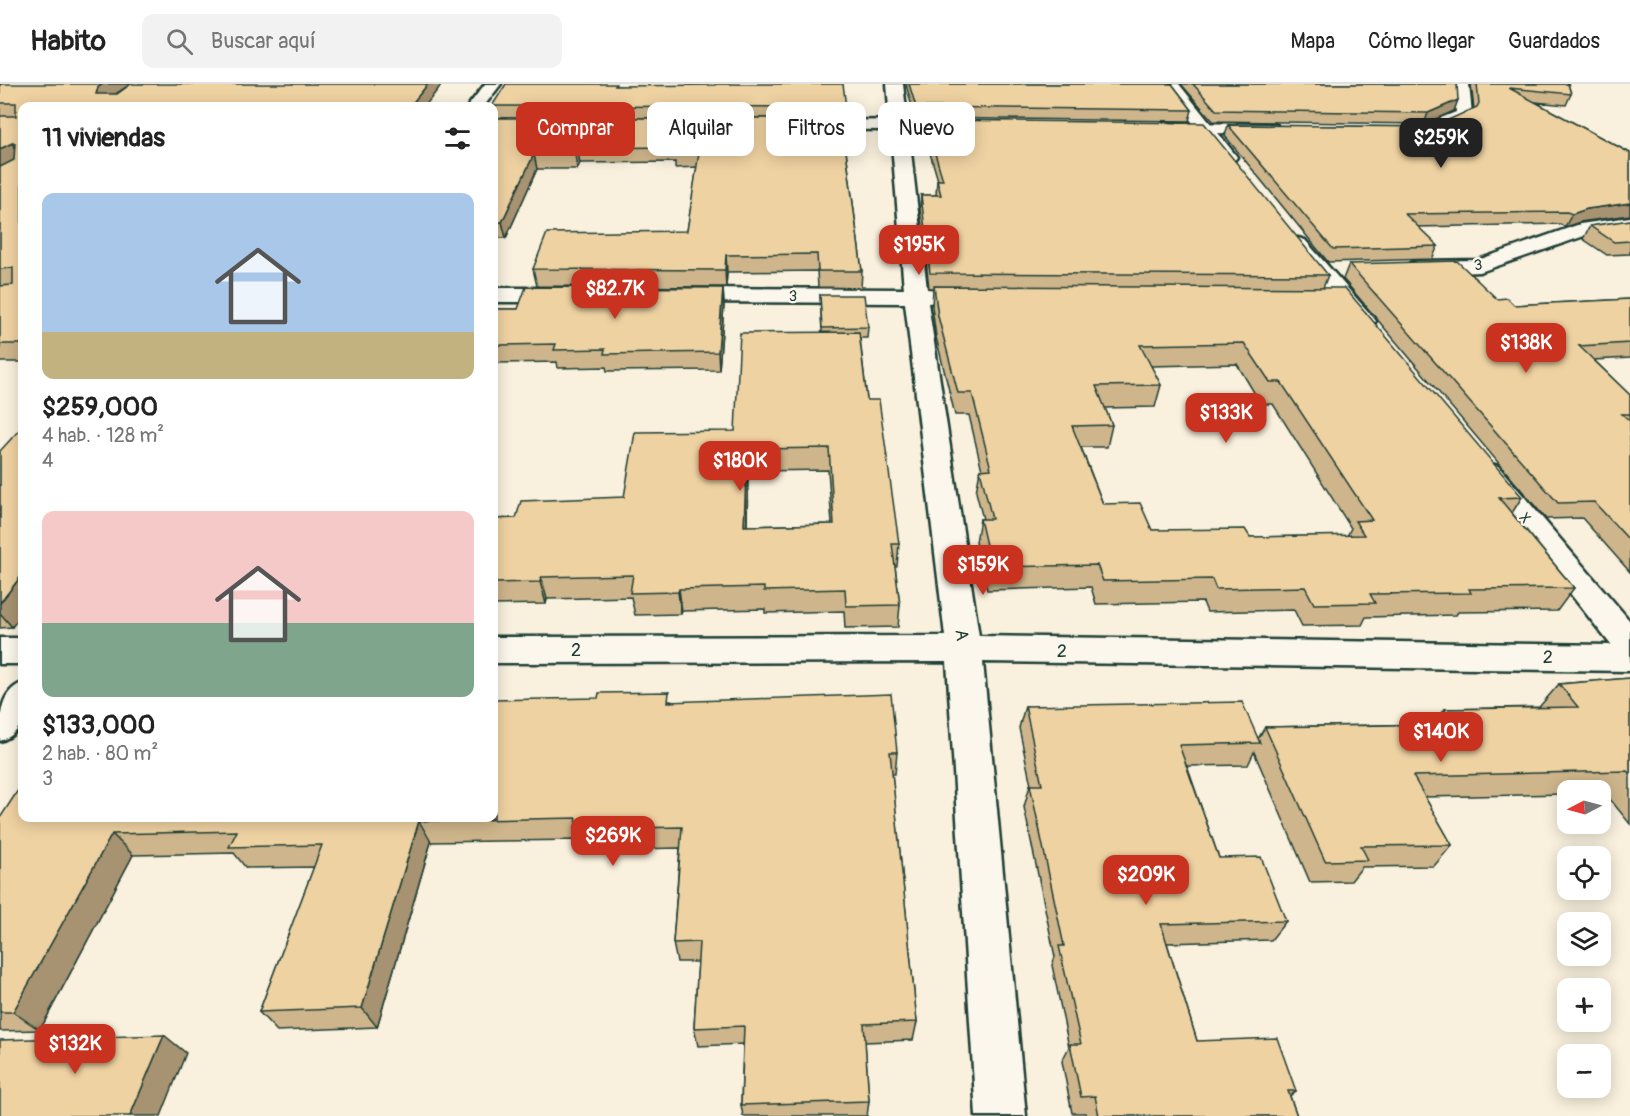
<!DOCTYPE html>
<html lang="es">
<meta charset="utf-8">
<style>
:root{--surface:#fff;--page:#f2f2f2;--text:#222;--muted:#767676;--line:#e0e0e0;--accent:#c8321e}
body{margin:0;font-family:Pangolin,sans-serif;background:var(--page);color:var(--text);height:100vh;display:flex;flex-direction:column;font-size:22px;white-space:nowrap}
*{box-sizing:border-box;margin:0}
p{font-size:20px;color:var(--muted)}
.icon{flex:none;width:33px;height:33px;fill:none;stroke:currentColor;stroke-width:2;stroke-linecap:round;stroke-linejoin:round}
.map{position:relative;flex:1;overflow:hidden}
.panel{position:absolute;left:18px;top:18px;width:480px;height:720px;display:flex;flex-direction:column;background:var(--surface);border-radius:12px;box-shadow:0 3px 15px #0003}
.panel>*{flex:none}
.top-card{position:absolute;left:516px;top:18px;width:570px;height:54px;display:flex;gap:12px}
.needle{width:39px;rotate:264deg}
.controls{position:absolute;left:1557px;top:696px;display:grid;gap:12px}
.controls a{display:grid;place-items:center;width:54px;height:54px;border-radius:12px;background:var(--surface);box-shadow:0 3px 15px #0003;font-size:30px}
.price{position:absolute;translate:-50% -51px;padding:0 14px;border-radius:12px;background:var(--accent);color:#fff;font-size:20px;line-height:39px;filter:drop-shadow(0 2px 3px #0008)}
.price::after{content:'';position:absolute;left:50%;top:36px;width:18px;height:14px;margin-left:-9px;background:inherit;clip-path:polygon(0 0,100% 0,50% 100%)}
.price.on{background:#222;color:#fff}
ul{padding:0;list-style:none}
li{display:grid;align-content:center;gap:12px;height:318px;padding:0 24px}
li span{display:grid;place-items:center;height:186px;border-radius:12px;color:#555}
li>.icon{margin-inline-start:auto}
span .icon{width:108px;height:108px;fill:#fffc;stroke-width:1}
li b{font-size:26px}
h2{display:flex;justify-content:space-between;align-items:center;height:72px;padding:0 24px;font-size:26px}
.chip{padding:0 21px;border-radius:12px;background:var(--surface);box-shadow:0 3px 15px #0003;font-size:21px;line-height:54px}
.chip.on{background:var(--accent);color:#fff}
header{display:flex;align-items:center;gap:36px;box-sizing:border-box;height:84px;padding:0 30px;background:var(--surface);border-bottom:2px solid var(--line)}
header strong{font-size:28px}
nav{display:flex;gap:33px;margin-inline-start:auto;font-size:21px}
.search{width:420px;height:54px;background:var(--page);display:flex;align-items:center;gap:15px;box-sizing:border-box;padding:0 21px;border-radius:12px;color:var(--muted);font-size:22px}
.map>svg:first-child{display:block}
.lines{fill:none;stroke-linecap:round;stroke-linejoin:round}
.street-casing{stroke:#1f3d34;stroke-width:5}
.secondary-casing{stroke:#1f3d34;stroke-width:5}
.street{fill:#fbf7ec;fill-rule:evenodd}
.secondary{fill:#fbf7ec;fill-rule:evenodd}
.wall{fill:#ceb58b;stroke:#1f3d34;stroke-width:1.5;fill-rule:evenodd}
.shaded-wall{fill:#a79371;stroke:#1f3d34;stroke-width:1.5}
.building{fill:#efd2a2;stroke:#1f3d34;stroke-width:1.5;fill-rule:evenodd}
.labels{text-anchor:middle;stroke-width:4.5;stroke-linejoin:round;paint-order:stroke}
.far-street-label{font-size:15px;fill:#1f3d34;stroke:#fbf7ec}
.street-label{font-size:18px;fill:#1f3d34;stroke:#fbf7ec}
</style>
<header>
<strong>Habito</strong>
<div class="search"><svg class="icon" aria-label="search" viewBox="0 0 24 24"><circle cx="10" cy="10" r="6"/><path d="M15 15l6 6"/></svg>Buscar aquí</div>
<nav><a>Mapa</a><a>Cómo llegar</a><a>Guardados</a></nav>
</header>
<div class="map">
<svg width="1630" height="1032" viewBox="0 0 1630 1032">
<rect width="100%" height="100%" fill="#f9f0dd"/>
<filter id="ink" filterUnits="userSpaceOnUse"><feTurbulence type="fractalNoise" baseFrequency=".0167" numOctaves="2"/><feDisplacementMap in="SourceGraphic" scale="12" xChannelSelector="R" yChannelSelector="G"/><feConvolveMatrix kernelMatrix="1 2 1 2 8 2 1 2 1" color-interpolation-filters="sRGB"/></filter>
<g filter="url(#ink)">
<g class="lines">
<!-- street casing -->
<g class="street-casing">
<path id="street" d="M 485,0 L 501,0 L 484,22 L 468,22 Z
M 887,0 L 903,0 L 927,205 L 946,207 L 949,212 L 946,217 L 928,219 L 979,552 L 1611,561 L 1474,388 L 1478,382 L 1488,379 L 1498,382 L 1630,537 L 1630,587 L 983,578 L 1026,1032 L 976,1032 L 947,578 L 494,579 L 494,553 L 945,552 L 905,219 L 680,218 L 672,216 L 669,211 L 672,206 L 680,204 L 904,205 Z
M 1163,0 L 1179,0 L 1234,69 L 1237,73 L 1234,77 L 1222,77 Z
M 1630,133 L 1630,145 L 1590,150 L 1480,188 L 1418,191 L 1410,189 L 1407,184 L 1410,179 L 1418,177 L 1478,176 L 1580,140 Z
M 1298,154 L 1305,156 L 1372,232 L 1376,237 L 1372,242 L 1364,244 L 1356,242 L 1288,160 L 1291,156 Z
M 494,204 L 569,204 L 577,206 L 580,211 L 577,216 L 569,218 L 494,218 Z
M 0,554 L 22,554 L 22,580 L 0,580 Z"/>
</g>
<!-- secondary casing -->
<g class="secondary-casing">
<path id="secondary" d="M 1453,0 L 1469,0 L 1472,30 L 1470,33 L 1430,51 L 1418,51 L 1416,47 L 1418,43 L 1456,28 Z
M 803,36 L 971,37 L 979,42 L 971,47 L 797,45 L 795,41 Z
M 1163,39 L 1271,40 L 1277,41 L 1279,45 L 1277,49 L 1271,50 L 1157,48 L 1155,44 Z
M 22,599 C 25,624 28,648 0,657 C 0,631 0,608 22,599 Z"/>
</g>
<!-- street -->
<use href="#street" class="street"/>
<!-- secondary -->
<use href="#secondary" class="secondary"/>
</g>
<!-- wall -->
<path class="wall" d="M 0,0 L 22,22 L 22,278 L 0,278 Z
M 906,0 L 1172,0 L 1192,26 L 1189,37 L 915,34 Z
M 1181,0 L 1457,0 L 1454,27 L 1424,40 L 1213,37 Z
M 1471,0 L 1568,0 L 1571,10 L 1566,21 L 1535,18 L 1630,69 L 1630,131 L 1580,138 L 1565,143 L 1560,140 L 1418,143 L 1438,162 L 1432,175 L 1328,178 L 1225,52 L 1228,41 L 1433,43 L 1474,25 Z
M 617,2 L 846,23 L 846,34 L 495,34 L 494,22 Z
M 494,34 L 849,58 L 845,59 L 862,187 L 861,204 L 818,203 L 817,187 L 727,188 L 726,203 L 537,202 L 533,185 L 687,147 L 697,83 L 675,84 L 675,78 L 580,79 L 577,85 L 537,85 L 506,154 L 494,154 Z
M 925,36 L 1328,191 L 1323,204 L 1522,413 L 1512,429 L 1574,504 L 1557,527 L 1458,528 L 1456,531 L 1366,533 L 1362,541 L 1302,542 L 1294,526 L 1207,528 L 1203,518 L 1096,520 L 1091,503 L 987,506 L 976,458 L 980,435 L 983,435 L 976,408 L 980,386 L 982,386 L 969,331 L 955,331 L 936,253 L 932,222 L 933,204 L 929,204 L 920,125 L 921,111 L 936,111 L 937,96 L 938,96 L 924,49 ZM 1237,280 L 1261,320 L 1273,320 L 1351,444 L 1347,452 L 1250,453 L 1152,446 L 1103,420 L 1081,363 L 1107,363 L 1112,341 L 1105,324 L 1155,323 L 1161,301 L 1151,282 Z
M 1630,136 L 1630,170 L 1607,171 L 1583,155 L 1590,142 Z
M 1349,180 L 1497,215 L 1514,221 L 1630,215 L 1630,274 L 1594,276 L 1630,311 L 1630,488 L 1582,434 L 1546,435 L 1343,195 Z
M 723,204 L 724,221 L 719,286 L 607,287 L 606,283 L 558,284 L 557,278 L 494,279 L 494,225 L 518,225 Z
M 820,211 L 868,243 L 867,254 L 860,254 L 867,316 L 899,460 L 897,482 L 895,482 L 900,521 L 898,543 L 845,544 L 844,527 L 765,529 L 765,525 L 682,527 L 681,530 L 635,531 L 631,513 L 547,515 L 546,520 L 494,521 L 494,435 L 516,434 L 624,413 L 735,347 L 822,248 ZM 828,386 L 832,440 L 747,442 L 748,387 Z
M 0,367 L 12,543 L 0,544 Z
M 1630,594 L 1630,740 L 1605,709 L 1600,709 L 1600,706 L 1568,706 L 1568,710 L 1425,713 L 1452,761 L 1434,782 L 1362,783 L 1351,797 L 1310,798 L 1254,668 L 1248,681 L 1187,682 L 1219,774 L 1286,837 L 1271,856 L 1167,859 L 1197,957 L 1296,1007 L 1290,1012 L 1297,1032 L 1086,1032 L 1085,1029 L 1072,1029 L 1062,977 L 1069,963 L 1052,881 L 1055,873 L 1024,723 L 1030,701 L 1031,701 L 1019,644 L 1025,622 L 1258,655 L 1265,643 L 1433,640 L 1444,625 L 1540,623 L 1540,622 L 1559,600 Z
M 670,617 L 897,668 L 895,690 L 892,690 L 917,938 L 913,956 L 865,958 L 869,1017 L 867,1032 L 743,1032 L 741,1021 L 743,960 L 698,962 L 694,944 L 698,878 L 677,878 L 673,859 L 680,764 L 582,766 L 579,756 L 431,758 L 377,943 L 277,947 L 259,928 L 314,783 L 246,784 L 234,769 L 133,771 L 40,946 L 0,947 L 0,734 Z"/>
<!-- shaded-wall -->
<path class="shaded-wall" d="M 103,0 L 131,0 L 105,17 L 96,10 L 98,3 Z
M 428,0 L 442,0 L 425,22 L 410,22 Z
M 1458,16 L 1454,27 L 1424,40 L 1428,29 Z
M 849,44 L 849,58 L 843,59 L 843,45 Z
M 12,59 L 21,74 L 0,84 L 0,65 Z
M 577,64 L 580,79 L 577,85 L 575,70 Z
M 534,70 L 537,85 L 506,154 L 502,138 Z
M 1630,119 L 1630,131 L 1580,138 L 1565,143 L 1572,130 L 1587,125 Z
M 726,171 L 727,188 L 726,203 L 725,186 Z
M 723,204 L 724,221 L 719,286 L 718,268 Z
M 747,365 L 748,387 L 746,464 L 744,442 Z
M 22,491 L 22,530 L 12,543 L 0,529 L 0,519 Z
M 541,493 L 547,515 L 546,520 L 540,498 Z
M 679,505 L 682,527 L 681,530 L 678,508 Z
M 419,737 L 431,758 L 377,943 L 362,924 Z
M 112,750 L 133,771 L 40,946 L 13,928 Z
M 164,951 L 186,969 L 161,1032 L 130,1032 Z"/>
<!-- building -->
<path class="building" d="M 0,0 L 103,0 L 98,3 L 96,10 L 117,10 L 131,0 L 428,0 L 410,22 L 22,22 L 22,260 L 0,260 L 0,202 L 13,201 L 13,184 L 0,185 L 0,83 L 14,76 L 15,59 L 12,59 L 0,65 L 0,32 L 16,32 L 16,19 L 0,19 Z
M 506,0 L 616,0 L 615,2 L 715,1 L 716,0 L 843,0 L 846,23 L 492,22 Z
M 909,0 L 1172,0 L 1192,26 L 916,23 Z
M 1193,0 L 1457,0 L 1458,16 L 1428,29 L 1216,26 Z
M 1477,0 L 1568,0 L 1571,10 L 1509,4 L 1630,69 L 1630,119 L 1587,125 L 1572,130 L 1567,128 L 1405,130 L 1438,162 L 1333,165 L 1228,41 L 1433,43 L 1477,23 L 1479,19 Z
M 494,34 L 848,34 L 849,44 L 843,45 L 862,187 L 818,187 L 817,170 L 726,171 L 725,186 L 533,185 L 547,149 L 687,147 L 699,68 L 674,69 L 675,63 L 577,64 L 575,70 L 534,70 L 502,138 L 494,138 Z
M 925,36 L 1204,39 L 1328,191 L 930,189 L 921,111 L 941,111 L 937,96 L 943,96 Z
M 1630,136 L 1630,157 L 1614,158 L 1590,142 Z
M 1457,177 L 1497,215 L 1507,214 L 1514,221 L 1630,215 L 1630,259 L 1579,262 L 1630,311 L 1630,330 L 1622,330 L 1630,337 L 1630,457 L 1594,418 L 1558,419 L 1349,180 Z
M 934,202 L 1345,204 L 1522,413 L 1499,414 L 1574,504 L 1469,505 L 1471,509 L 1370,510 L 1375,519 L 1314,520 L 1305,503 L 1216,505 L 1212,495 L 1103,497 L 1097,481 L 991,483 L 980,435 L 992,435 L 980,386 L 991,385 L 972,309 L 958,309 L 938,232 ZM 1244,259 L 1270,298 L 1281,298 L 1372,436 L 1355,437 L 1364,451 L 1250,453 L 1245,445 L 1152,446 L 1140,419 L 1103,420 L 1072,342 L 1112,341 L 1096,302 L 1161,301 L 1140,261 Z
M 526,203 L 723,204 L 718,268 L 604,270 L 605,265 L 554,266 L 556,260 L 494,261 L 494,225 L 518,225 Z
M 820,211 L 864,211 L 868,243 L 822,244 Z
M 859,248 L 867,316 L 879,316 L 899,460 L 892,460 L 900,521 L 846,522 L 845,505 L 764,507 L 764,503 L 679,505 L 678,508 L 630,509 L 633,491 L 541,493 L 540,498 L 494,499 L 494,435 L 516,434 L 521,417 L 624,413 L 635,348 L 735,347 L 740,249 ZM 829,364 L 834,440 L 744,442 L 747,365 Z
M 22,343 L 22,491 L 0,519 L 0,367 Z
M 1630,594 L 1630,690 L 1627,687 L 1413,692 L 1452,761 L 1361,762 L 1368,776 L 1325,777 L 1265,643 L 1453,640 L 1444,625 L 1578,623 L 1559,600 Z
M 669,608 L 668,618 L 891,610 L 897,668 L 890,668 L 917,938 L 864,940 L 869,1017 L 741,1021 L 744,942 L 694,944 L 699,858 L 673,859 L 682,743 L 575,745 L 577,734 L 419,737 L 362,924 L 259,928 L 322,761 L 229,763 L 237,747 L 112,750 L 13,928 L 0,928 L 0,734 L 22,700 L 22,734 L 494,734 L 494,616 L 598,614 L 599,609 Z
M 1242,618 L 1260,659 L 1179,661 L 1219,774 L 1261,773 L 1286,837 L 1161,840 L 1197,957 L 1277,954 L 1296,1007 L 1288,1007 L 1297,1032 L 1099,1032 L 1095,1012 L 1081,1013 L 1070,960 L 1081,960 L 1059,862 L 1064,862 L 1030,701 L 1042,701 L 1025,622 Z
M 164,951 L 130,1032 L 0,1032 L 0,956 Z"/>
</g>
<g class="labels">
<!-- far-street labels -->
<g class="far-street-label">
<text transform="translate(1478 181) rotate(-9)" y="5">3</text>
<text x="793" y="217">3</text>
<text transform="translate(1525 434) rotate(50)" y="5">X</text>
</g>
<!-- street labels -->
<g class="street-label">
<text transform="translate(962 551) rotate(82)" y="6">A</text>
<text x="576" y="572">2</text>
<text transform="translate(1062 567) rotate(1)" y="6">2</text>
<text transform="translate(1548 573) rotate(1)" y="6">2</text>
</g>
</g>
</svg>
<div class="controls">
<a><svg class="needle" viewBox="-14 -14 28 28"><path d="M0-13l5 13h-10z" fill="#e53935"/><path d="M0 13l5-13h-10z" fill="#767676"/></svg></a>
<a><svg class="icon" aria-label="locate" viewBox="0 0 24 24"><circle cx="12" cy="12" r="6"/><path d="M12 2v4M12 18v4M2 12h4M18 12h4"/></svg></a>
<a><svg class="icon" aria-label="layers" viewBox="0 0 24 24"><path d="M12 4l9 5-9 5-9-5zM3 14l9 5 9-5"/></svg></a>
<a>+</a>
<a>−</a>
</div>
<b class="price on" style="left:1441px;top:85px">$259K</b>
<b class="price" style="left:919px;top:192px">$195K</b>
<b class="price" style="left:615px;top:236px">$82.7K</b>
<b class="price" style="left:1526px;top:290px">$138K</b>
<b class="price" style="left:1226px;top:360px">$133K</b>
<b class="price" style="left:740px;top:408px">$180K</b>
<b class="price" style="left:983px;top:512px">$159K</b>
<b class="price" style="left:1441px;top:679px">$140K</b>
<b class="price" style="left:613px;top:783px">$269K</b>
<b class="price" style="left:1146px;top:822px">$209K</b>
<b class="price" style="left:75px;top:991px">$132K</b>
<div class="top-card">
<a class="chip on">Comprar</a>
<a class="chip">Alquilar</a>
<a class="chip">Filtros</a>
<a class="chip">Nuevo</a>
</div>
<section class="panel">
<h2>11 viviendas<svg class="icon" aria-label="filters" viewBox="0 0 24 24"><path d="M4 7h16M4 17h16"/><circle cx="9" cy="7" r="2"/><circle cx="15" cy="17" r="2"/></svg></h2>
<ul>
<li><span style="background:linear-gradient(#a9c7e8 75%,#c2b280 0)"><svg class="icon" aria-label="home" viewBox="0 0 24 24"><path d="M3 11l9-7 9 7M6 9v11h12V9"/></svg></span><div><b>$259,000</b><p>4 hab. · 128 m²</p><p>4</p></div></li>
<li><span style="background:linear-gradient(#f6c9c9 60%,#7fa58c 0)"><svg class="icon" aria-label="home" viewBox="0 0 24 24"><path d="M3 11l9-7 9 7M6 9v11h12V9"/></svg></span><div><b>$133,000</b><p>2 hab. · 80 m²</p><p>3</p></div></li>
</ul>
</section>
</div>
